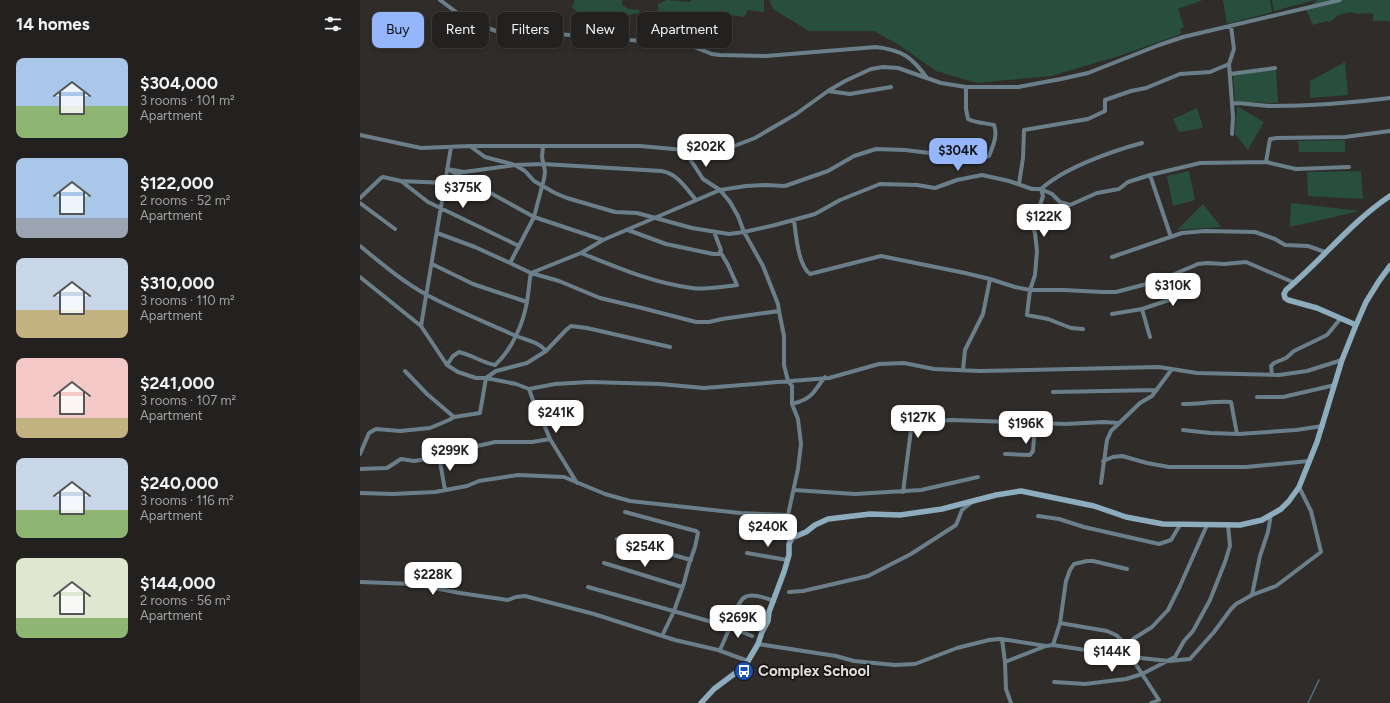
<!DOCTYPE html>
<meta charset="utf-8">
<style>
:root{--surface:#23211f;--page:#2f2e2c;--text:#f1f3f6;--muted:#a3a3a4;--line:#403e3d;--accent:#95b6fd}
body{margin:0;font-family:Figtree,sans-serif;background:var(--page);color:var(--text);height:100vh;display:flex;flex-direction:column;font-size:15px;white-space:nowrap}
*{box-sizing:border-box;margin:0}
p{font-size:13px;color:var(--muted)}
.icon{flex:none;width:22px;height:22px;fill:none;stroke:currentColor;stroke-width:2;stroke-linecap:round;stroke-linejoin:round}
.map{position:relative;flex:1;overflow:hidden}
.drawer{display:flex;flex-direction:column;background:var(--surface);width:360px}
.drawer>*{flex:none}
.banner{position:absolute;left:12px;top:12px;width:380px;height:36px;display:flex;gap:8px}
.price{position:absolute;translate:-50% -34px;padding:0 9px;border-radius:8px;background:#fff;color:#222;font-size:13px;line-height:26px;filter:drop-shadow(0 1px 2px #0008)}
.price::after{content:'';position:absolute;left:50%;top:24px;width:12px;height:9px;margin-left:-6px;background:inherit;clip-path:polygon(0 0,100% 0,50% 100%)}
.price.current{background:var(--accent);color:#111}
ul{padding:0;list-style:none}
li{display:flex;align-items:center;gap:12px;height:100px;padding:0 16px}
li span{display:grid;place-items:center;flex:none;width:112px;height:80px;border-radius:8px;color:#555}
li>.icon{margin-inline-start:auto}
span .icon{width:48px;height:48px;fill:#fffc;stroke-width:1}
li b{font-size:17px}
h2{display:flex;justify-content:space-between;align-items:center;height:48px;padding:0 16px;font-size:17px}
.pill{padding:0 14px;border-radius:8px;background:var(--surface);box-shadow:0 2px 6px #0003,0 0 0 1px var(--line);font-size:14px;line-height:36px}
.pill.current{background:var(--accent);color:#111}
main{display:flex;flex:1;min-height:0}
.map>svg:first-child{display:block}
.green{fill:#284f3e}
.lines{fill:none;stroke-linecap:round;stroke-linejoin:round}
.stream{stroke:#4b7380;stroke-width:1.5}
.street{stroke:#6a7f8a;stroke-width:4}
.secondary{stroke:#8dadbf;stroke-width:5.5}
.labels{text-anchor:middle;stroke-width:3;stroke-linejoin:round;paint-order:stroke}
.poi-label{font-size:15px;font-weight:bold;fill:#dfdddb;stroke:#161413;text-anchor:start}
</style>
<main>
<section class="drawer">
<h2>14 homes<svg class="icon" aria-label="filters" viewBox="0 0 24 24"><path d="M4 7h16M4 17h16"/><circle cx="9" cy="7" r="2"/><circle cx="15" cy="17" r="2"/></svg></h2>
<ul>
<li><span style="background:linear-gradient(#a9c7e8 60%,#8fb573 0)"><svg class="icon" aria-label="home" viewBox="0 0 24 24"><path d="M3 11l9-7 9 7M6 9v11h12V9"/></svg></span><div><b>$304,000</b><p>3 rooms · 101 m²</p><p>Apartment</p></div></li>
<li><span style="background:linear-gradient(#a9c7e8 75%,#9aa5b1 0)"><svg class="icon" aria-label="home" viewBox="0 0 24 24"><path d="M3 11l9-7 9 7M6 9v11h12V9"/></svg></span><div><b>$122,000</b><p>2 rooms · 52 m²</p><p>Apartment</p></div></li>
<li><span style="background:linear-gradient(#c9d6e8 65%,#c2b280 0)"><svg class="icon" aria-label="home" viewBox="0 0 24 24"><path d="M3 11l9-7 9 7M6 9v11h12V9"/></svg></span><div><b>$310,000</b><p>3 rooms · 110 m²</p><p>Apartment</p></div></li>
<li><span style="background:linear-gradient(#f6c9c9 75%,#c2b280 0)"><svg class="icon" aria-label="home" viewBox="0 0 24 24"><path d="M3 11l9-7 9 7M6 9v11h12V9"/></svg></span><div><b>$241,000</b><p>3 rooms · 107 m²</p><p>Apartment</p></div></li>
<li><span style="background:linear-gradient(#c9d6e8 65%,#8fb573 0)"><svg class="icon" aria-label="home" viewBox="0 0 24 24"><path d="M3 11l9-7 9 7M6 9v11h12V9"/></svg></span><div><b>$240,000</b><p>3 rooms · 116 m²</p><p>Apartment</p></div></li>
<li><span style="background:linear-gradient(#dfe7d0 75%,#8fb573 0)"><svg class="icon" aria-label="home" viewBox="0 0 24 24"><path d="M3 11l9-7 9 7M6 9v11h12V9"/></svg></span><div><b>$144,000</b><p>2 rooms · 56 m²</p><p>Apartment</p></div></li>
</ul>
</section>
<div class="map">
<svg width="1030" height="703" viewBox="0 0 1030 703">
<rect width="100%" height="100%" fill="#2f2c29"/>
<!-- green -->
<path class="green" d="M 215,0 L 262,0 L 262,5 L 268,9 L 280,10 L 279,13 L 268,15 L 267,23 L 249,16 L 219,22 L 214,17 L 217,12 L 212,7 Z
M 307,0 L 330,2 L 332,0 L 404,0 L 404,12 L 388,10 L 384,17 L 347,12 L 342,21 L 352,24 L 341,47 L 333,44 L 295,39 L 293,33 L 299,15 L 298,4 Z
M 409,0 L 843,0 L 818,9 L 824,27 L 820,29 L 821,34 L 759,56 L 691,76 L 617,83 L 576,71 L 539,45 L 514,31 L 449,31 L 413,9 Z
M 863,0 L 910,0 L 912,12 L 867,24 Z
M 912,0 L 955,0 L 914,11 Z
M 957,0 L 1030,0 L 1030,22 L 1028,21 L 1013,21 L 1013,14 L 1006,13 L 998,14 L 990,12 L 979,15 L 970,22 L 966,21 L 953,25 L 946,10 Z
M 985,62 L 988,95 L 950,98 L 950,81 Z
M 916,70 L 918,103 L 875,102 L 873,75 Z
M 877,106 L 904,122 L 888,150 L 875,134 Z
M 837,108 L 843,128 L 819,132 L 813,119 Z
M 985,140 L 985,152 L 939,152 L 938,141 Z
M 829,171 L 835,200 L 813,206 L 807,176 Z
M 1001,171 L 1003,199 L 948,196 L 947,172 Z
M 931,203 L 1000,211 L 930,227 Z
M 843,204 L 861,227 L 817,230 Z"/>
<g class="lines">
<!-- stream -->
<path class="stream" d="M 948,703 L 959,680"/>
<!-- street -->
<path class="street" d="M 80,0 L 108,21 L 139,32 L 173,32 L 306,43 L 329,45 L 352,54 L 360,55 L 406,56 L 516,47 C 542,50 552,57 567,78
M 871,26 L 874,49 L 869,64 L 873,117 L 872,134
M 870,74 L 915,68
M 468,91 L 490,94 L 531,87
M 872,103 C 886,103 899,106 913,106 C 952,106 991,103 1030,98
M 0,135 L 61,148 L 110,146 L 280,146 L 336,151 L 351,150 L 369,148 L 395,138 L 436,114 L 468,91 L 485,81 L 511,69 L 523,67 L 538,68 L 581,83 L 606,87 L 658,87 L 701,79 L 728,73 L 799,45 L 823,37 L 980,0
M 110,146 L 125,157 L 155,165 L 165,171 L 174,181 L 195,193 L 207,198 L 255,212 L 277,213 L 332,228 L 369,234 L 384,232 L 415,225 L 455,214 L 480,200 L 520,184 L 557,185 L 575,188 L 597,180 L 622,175 L 649,181 L 672,189 L 681,189 C 704,168 752,151 782,143
M 327,150 L 330,159 L 343,179 L 360,190 L 386,186 L 406,185 L 425,186 L 468,171 L 494,156 L 516,149 L 545,150 L 619,159 L 629,156 C 633,146 638,135 634,125 C 626,123 615,123 608,119 L 606,109 L 606,87
M 906,162 L 910,139 L 917,138 L 985,137 L 1030,131
M 87,169 L 104,172 L 155,165 L 183,164 L 301,171 C 317,173 326,188 336,200
M 91,171 L 174,217 L 243,240
M 790,175 L 811,237
M 41,181 L 68,202 L 159,246
M 659,184 L 663,158 L 664,130 L 728,119 L 745,111 L 745,100 L 771,91 L 786,88 L 820,74 L 850,72 L 869,64
M 681,189 L 692,194 L 700,202 L 710,205 L 737,193 L 759,189 L 768,182 L 790,175 L 840,163 L 906,162 L 936,169 L 989,167
M 681,189 L 683,196 L 678,211 L 670,214 L 672,225 L 675,233 L 677,251 L 675,275 L 670,290 L 667,315 L 688,319 L 711,328 L 723,329
M 0,198 L 21,178 L 23,177 L 41,181 L 85,183
M 0,203 L 35,229
M 434,220 C 436,235 438,265 450,274 L 521,256 L 605,273 L 630,279
M 268,230 L 306,244 L 353,254 L 359,254 L 361,250 L 354,232
M 77,233 L 115,247 L 150,263
M 0,246 C 21,263 43,282 67,295 C 95,310 125,322 154,335 C 165,340 178,341 186,351
M 221,253 C 256,267 293,283 332,288 C 347,290 362,287 377,285 L 368,265 L 361,253
M 752,257 L 822,233 L 845,231 L 895,232 L 915,239 L 925,245 L 948,246 L 965,252
M 72,264 L 113,284 L 167,302
M 171,273 L 221,253 L 243,240 L 360,190 L 370,202 L 378,216 L 384,232 L 403,266 L 418,304 L 419,311 L 424,336 L 424,365 L 428,381 L 432,386 L 432,404 L 438,419 L 441,444 L 438,469 L 428,515 L 429,544
M 171,273 L 199,281 L 240,298 L 282,308 L 336,322 L 349,322 L 362,319 L 419,311
M 0,277 L 61,326 L 87,365 L 98,372 L 116,378 L 126,378 L 156,384 L 169,389 L 195,384 L 229,382 L 300,384 L 344,388 L 469,378 L 519,364 L 544,363 L 574,369 L 620,371 L 799,367 L 837,373 L 919,375 L 947,371 L 982,360
M 752,314 L 782,309
M 61,326 L 91,147
M 790,337 L 782,309 L 818,297 L 814,275
M 87,365 L 93,356 L 99,352 C 112,355 123,363 135,365 C 152,350 164,322 167,301 C 169,291 169,282 171,273 L 150,263 L 174,217 L 184,179 L 185,171 L 182,157 L 183,146
M 603,370 L 605,350 L 623,314 L 630,279 L 655,287 L 670,290 L 704,290 L 742,292 L 756,292 L 798,281 L 838,264 L 847,263 L 864,264 L 886,262 L 935,283
M 45,371 L 67,394 L 94,417
M 912,375 L 911,366 L 914,363 L 926,358 L 934,351 L 967,335 L 981,318
M 169,389 L 174,403 L 179,415 L 184,420 L 185,427 L 190,439 L 217,483
M 693,392 L 797,390
M 897,397 L 923,397 L 975,385
M 432,404 C 440,402 448,399 453,393 C 457,388 461,382 465,377
M 823,404 C 839,404 855,401 871,402 L 877,434
M 823,430 L 850,433 L 879,434 L 936,430 L 963,426
M 0,454 L 9,433 L 16,429 L 40,431 L 70,428 L 89,420 L 94,417 L 120,413 L 126,378 L 136,371 L 167,363 L 186,351 L 206,330 L 211,326 L 227,328 L 310,347
M 645,454 L 670,455 L 673,451 L 675,423
M 79,456 L 85,490
M 743,461 L 753,457 L 762,456 L 787,463 L 809,467 L 886,467 L 949,461
M 0,469 L 27,468 L 41,459 L 54,461 L 84,456 L 100,450 L 135,442 L 172,442 L 190,439
M 741,483 L 747,440 L 751,431 L 780,403 L 792,396 L 812,369
M 434,490 L 495,494 L 561,490 L 618,477
M 543,492 L 552,422 L 592,420 L 705,424 L 744,422 L 758,423
M 0,493 L 33,494 L 75,492 L 107,486 L 119,481 L 158,475 L 204,477 L 245,494 L 270,501 L 380,513 L 428,515
M 265,512 L 328,529 L 336,531 L 338,533 L 335,547 L 329,564 L 324,583 L 314,611 L 302,636
M 678,516 L 699,519 L 724,527 L 799,544 L 811,540 L 820,525
M 257,539 L 331,560
M 387,553 L 427,560
M 244,563 L 322,587
M 0,582 L 54,584 L 100,593 L 148,600 L 156,597 L 165,596 L 234,614 L 315,640 L 358,650 L 388,661
M 228,587 L 370,627 L 360,650
M 429,592 L 443,591 L 508,576 L 551,554 L 596,525 L 602,510 L 612,502
M 892,595 L 900,556 L 908,532 L 911,514
M 700,623 L 747,631 L 756,635 L 769,647
M 392,636 L 370,627 C 381,600 379,587 414,601
M 642,639 L 645,662
M 398,644 L 476,656 L 494,661 L 535,665 L 555,664 L 597,648 L 629,640 L 639,639 L 648,640 L 686,646 L 693,645 L 771,657 L 809,661 L 830,659 L 854,632 L 871,609 L 876,604 L 892,595 L 916,586 L 961,552 L 951,511 L 939,487
M 693,645 L 700,623 L 706,581 L 710,570 L 714,564 L 727,561 L 733,561 L 767,569
M 694,682 L 725,684 L 766,679 L 782,674 L 815,657 L 824,641 L 833,631 L 850,600 L 865,562 L 870,546 L 868,525
M 651,703 L 646,689 L 645,662 L 686,646
M 791,703 L 799,700 L 771,657 L 769,647 L 773,639 L 792,627 L 808,610 L 820,586 L 847,525"/>
<!-- secondary -->
<path class="secondary" d="M 996,325 L 957,308 L 928,300 L 925,298 L 924,294 L 926,290 C 962,260 991,222 1030,196
M 341,703 L 354,689 L 378,671 L 388,661 L 398,644 L 402,632 L 408,621 L 409,612 L 424,572 L 429,555 L 429,544 L 432,538 L 446,532 L 455,525 L 468,519 L 510,514 L 540,515 L 582,509 L 636,495 L 661,491 L 734,506 L 766,517 L 803,524 L 880,525 L 902,520 L 921,509 L 929,501 L 939,487 L 957,442 L 982,360 L 996,325 L 1006,302 L 1019,281 L 1030,266"/>
</g>
<!-- icons -->
<defs>
<g id="bus-disc" transform="scale(1)"><circle r="9.5" fill="#1a4fb4" stroke="#161413"/><path d="M-5-6H5V4H4V6H2V4H-2V6H-4V4H-5ZM-3.5-4V0h7V-4ZM-3.5 1.2v1.5H-2V1.2ZM2 1.2v1.5H3.5V1.2Z" fill="#fff"/></g>
</defs>
<g fill-rule="evenodd">
<use href="#bus-disc" x="384" y="671"/>
</g>
<g class="labels">
<!-- poi labels -->
<g class="poi-label">
<text x="398" y="676">Complex School</text>
</g>
</g>
</svg>
<b class="price" style="left:346px;top:168px">$202K</b>
<b class="price current" style="left:598px;top:172px">$304K</b>
<b class="price" style="left:103px;top:209px">$375K</b>
<b class="price" style="left:684px;top:238px">$122K</b>
<b class="price" style="left:813px;top:307px">$310K</b>
<b class="price" style="left:196px;top:434px">$241K</b>
<b class="price" style="left:558px;top:439px">$127K</b>
<b class="price" style="left:666px;top:445px">$196K</b>
<b class="price" style="left:90px;top:472px">$299K</b>
<b class="price" style="left:408px;top:548px">$240K</b>
<b class="price" style="left:285px;top:568px">$254K</b>
<b class="price" style="left:73px;top:596px">$228K</b>
<b class="price" style="left:378px;top:639px">$269K</b>
<b class="price" style="left:752px;top:673px">$144K</b>
<div class="banner">
<a class="pill current">Buy</a>
<a class="pill">Rent</a>
<a class="pill">Filters</a>
<a class="pill">New</a>
<a class="pill">Apartment</a>
</div>
</div>
</main>
